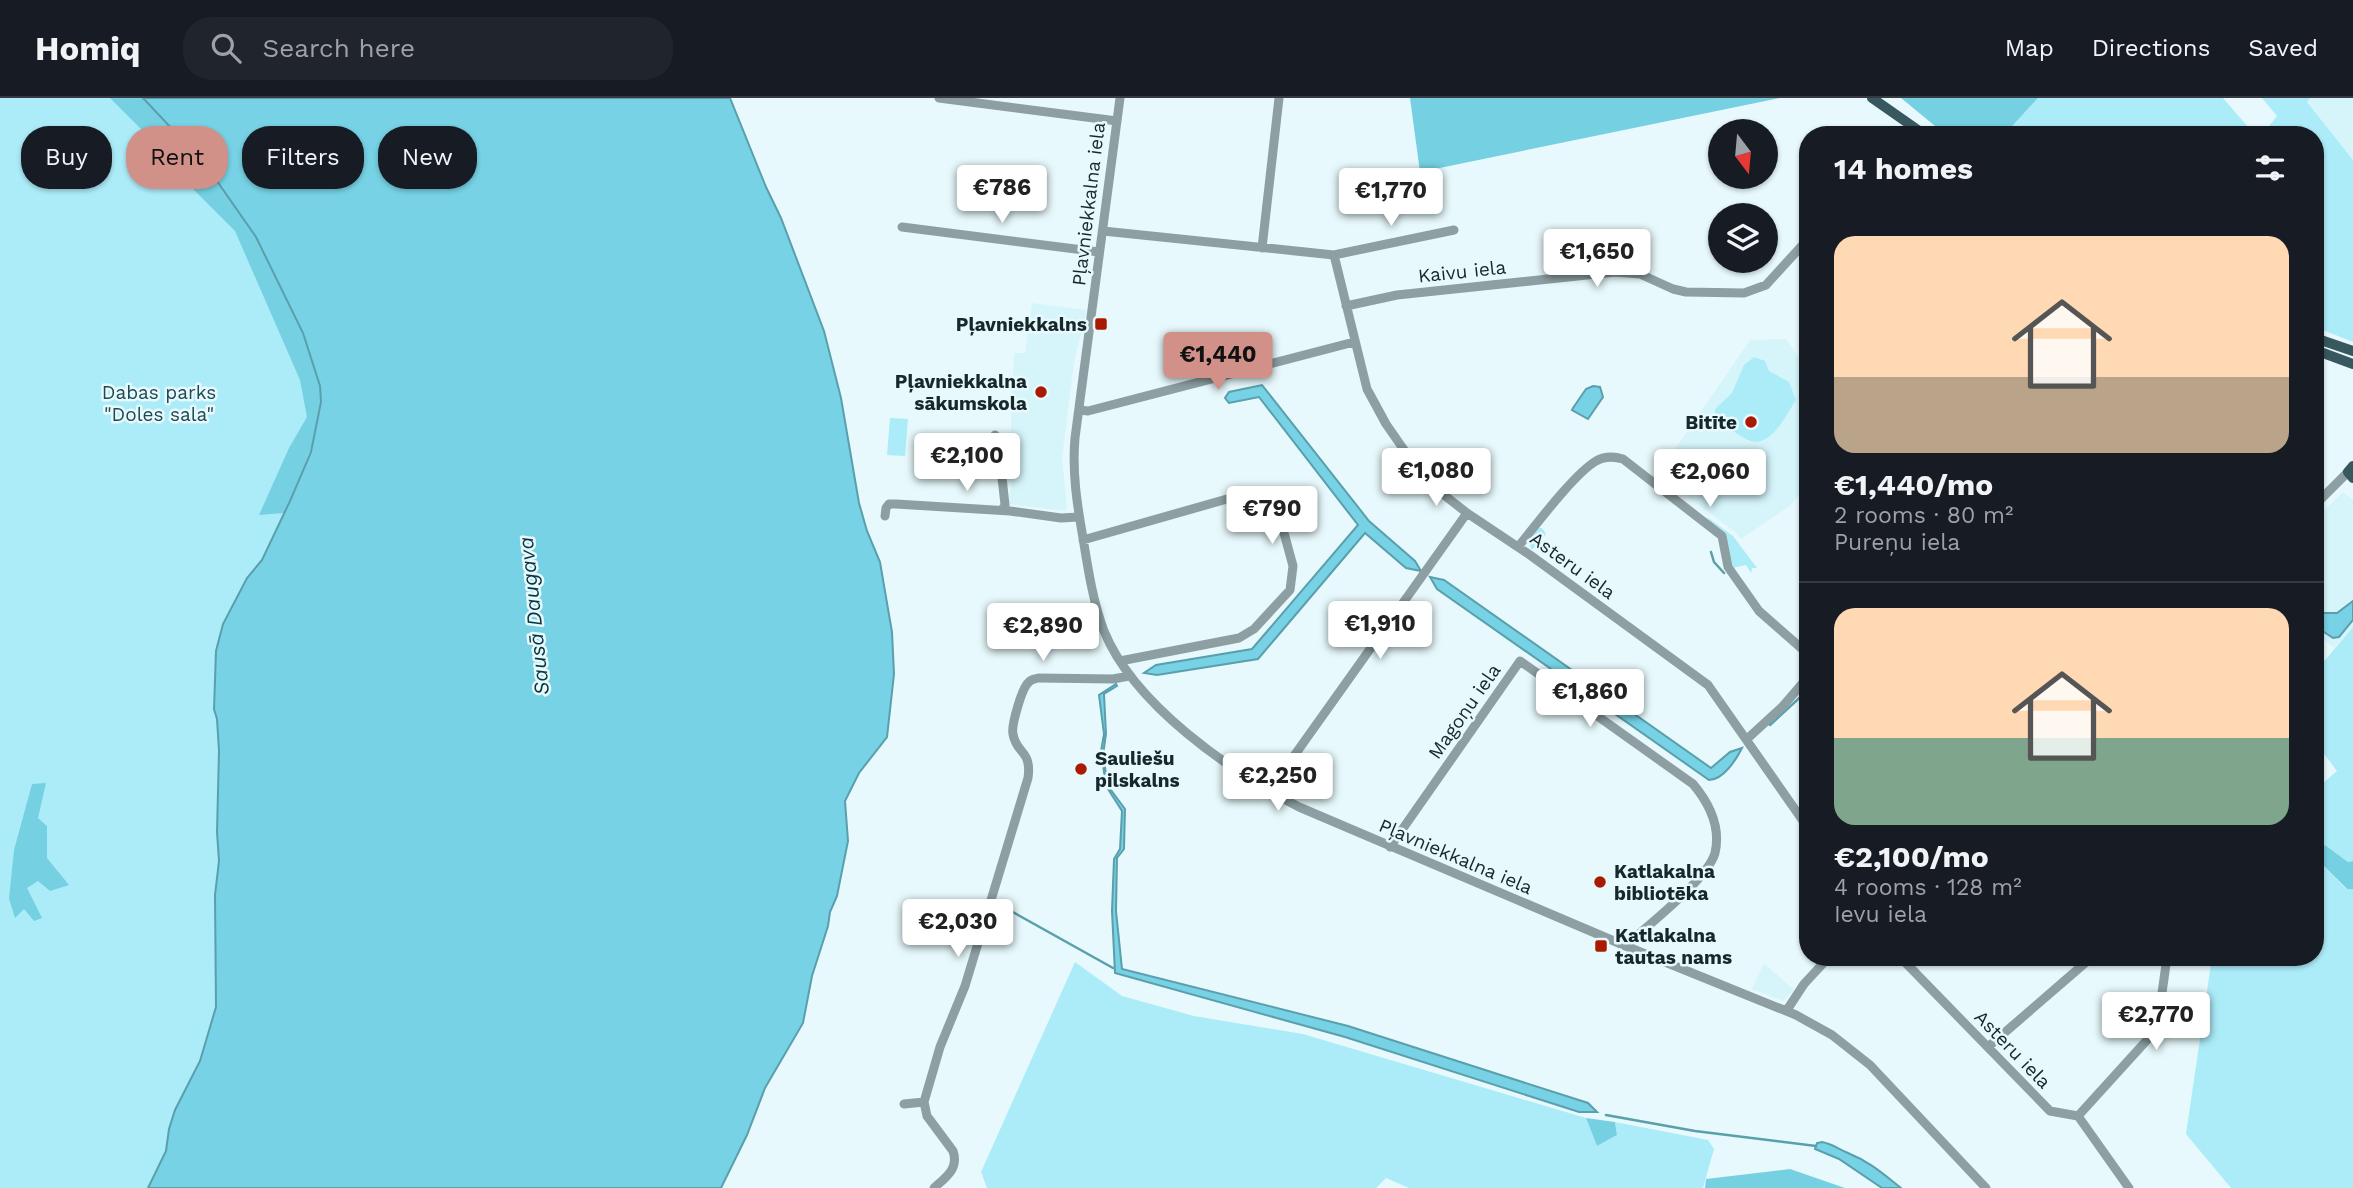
<!DOCTYPE html>
<meta charset="utf-8">
<style>
:root{--surface:#171b24;--page:#20242c;--text:#f1f3f6;--muted:#9ea1a6;--line:#363941;--accent:#d19188}
body{margin:0;font-family:"Work Sans",sans-serif;background:var(--page);color:var(--text);height:100vh;display:flex;flex-direction:column;font-size:26px;white-space:nowrap}
*{box-sizing:border-box;margin:0}
p{font-size:23px;color:var(--muted)}
.icon{flex:none;width:38px;height:38px;fill:none;stroke:currentColor;stroke-width:2;stroke-linecap:round;stroke-linejoin:round}
.map{position:relative;flex:1;overflow:hidden}
.drawer{position:absolute;left:1799px;top:28px;width:525px;height:840px;display:flex;flex-direction:column;background:var(--surface);border-radius:28px;box-shadow:0 2px 5px #0004}
.drawer>*{flex:none}
.hud{position:absolute;left:21px;top:28px;width:665px;height:63px;display:flex;gap:14px}
.needle{width:46px;rotate:164deg}
.controls{position:absolute;left:1708px;top:21px;display:grid;gap:14px}
.controls a{display:grid;place-items:center;width:70px;height:70px;border-radius:50%;background:var(--surface);box-shadow:0 2px 5px #0004;font-size:35px}
.price{position:absolute;translate:-50% -60px;padding:0 16px;border-radius:7px;background:#fff;color:#222;font-size:23px;line-height:46px;filter:drop-shadow(0 2px 4px #0008)}
.price::after{content:'';position:absolute;left:50%;top:42px;width:21px;height:16px;margin-left:-10px;background:inherit;clip-path:polygon(0 0,100% 0,50% 100%)}
.price.current{background:var(--accent);color:#111}
ul{padding:0;list-style:none}
li{display:grid;align-content:center;gap:14px;height:371px;padding:0 35px}
li+li{border-top:2px solid var(--line)}
li span{display:grid;place-items:center;height:217px;border-radius:21px;color:#555}
li>.icon{margin-inline-start:auto}
span .icon{width:126px;height:126px;fill:#fffc;stroke-width:1}
li b{font-size:30px}
h2{display:flex;justify-content:space-between;align-items:center;height:84px;padding:0 35px;font-size:30px}
.tag{padding:0 24px;border-radius:28px;background:var(--surface);box-shadow:0 2px 5px #0004;font-size:24px;line-height:63px}
.tag.current{background:var(--accent);color:#111}
header{display:flex;align-items:center;gap:42px;box-sizing:border-box;height:98px;padding:0 35px;background:var(--surface);border-bottom:2px solid var(--line)}
header strong{font-size:33px}
nav{display:flex;gap:38px;margin-inline-start:auto;font-size:24px}
.search{width:490px;height:63px;background:var(--page);display:flex;align-items:center;gap:18px;box-sizing:border-box;padding:0 24px;border-radius:28px;color:var(--muted);font-size:26px}
.map>svg:first-child{display:block}
.built{fill:#d5f5fb}
.green{fill:#acecf9}
.forest{fill:#75d0e2}
.water{fill:#76d2e4;stroke:#5a9fac;stroke-width:2}
.lines{fill:none;stroke-linecap:round;stroke-linejoin:round}
.stream{stroke:#5a9fac;stroke-width:2.5}
.minor{stroke:#8d9fa2;stroke-width:9}
.major{stroke:#38585f;stroke-width:10}
.poi-dot{fill:#aa1a01;stroke:#e7f9fc;stroke-width:2.5}
.labels{text-anchor:middle;stroke-width:5;stroke-linejoin:round;paint-order:stroke}
.street-label{font-size:19px;fill:#17282b;stroke:#e7f9fc}
.poi-label{font-size:19px;font-weight:bold;fill:#17282b;stroke:#e7f9fc;text-anchor:end}
.park-label{font-size:19px;fill:#204a52;stroke:#e7f9fc}
.water-label{font-size:21px;font-style:italic;fill:#09363e;stroke:#e7f9fc}
</style>
<header>
<strong>Homiq</strong>
<div class="search"><svg class="icon" aria-label="search" viewBox="0 0 24 24"><circle cx="10" cy="10" r="6"/><path d="M15 15l6 6"/></svg>Search here</div>
<nav><a>Map</a><a>Directions</a><a>Saved</a></nav>
</header>
<div class="map">
<svg width="2353" height="1090" viewBox="0 0 2353 1090">
<rect width="100%" height="100%" fill="#e7f9fc"/>
<!-- built -->
<path class="built" d="M 2310,0 L 2353,0 L 2353,62 L 2307,4 Z
M 1032,205 L 1087,212 L 1074,264 L 1062,360 L 1067,409 L 1065,413 L 1009,406 L 1011,386 L 1011,324 L 1014,255 L 1025,255 Z
M 1786,241 L 1808,272 L 1808,385 L 1791,407 L 1741,441 L 1735,434 L 1658,376 L 1750,242 Z
M 2343,394 L 2353,402 L 2353,529 L 2334,550 L 2315,535 L 2315,421 Z
M 1764,865 L 1794,892 L 1783,903 L 1752,891 Z"/>
<!-- green -->
<path class="green" d="M 0,0 L 143,0 L 205,66 L 256,139 L 284,193 L 317,327 L 314,344 L 290,403 L 262,462 L 247,480 L 223,526 L 216,553 L 214,611 L 217,621 L 219,653 L 217,734 L 219,763 L 215,797 L 216,909 L 200,963 L 175,1012 L 169,1031 L 166,1053 L 148,1090 L 0,1090 Z
M 2038,0 L 2223,0 L 2255,37 L 2004,37 Z
M 2262,0 L 2310,0 L 2307,4 L 2353,62 L 2353,244 L 2315,229 L 2315,37 L 2262,37 L 2277,18 Z
M 1754,259 L 1765,263 L 1769,273 L 1789,284 L 1796,302 C 1786,317 1770,352 1748,342 C 1736,337 1725,326 1715,319 L 1715,311 L 1732,295 L 1744,267 Z
M 890,320 L 908,321 L 905,358 L 887,357 Z
M 1707,419 L 1733,438 L 1757,470 L 1752,470 L 1751,475 L 1746,467 L 1732,470 L 1725,437 L 1710,424 Z
M 1539,430 L 1542,430 L 1546,436 L 1533,451 L 1531,451 L 1529,442 Z
M 2353,529 L 2353,763 L 2348,764 L 2325,747 L 2315,755 L 2315,692 L 2337,673 L 2315,644 L 2315,574 Z
M 2315,759 L 2346,791 L 2353,791 L 2353,1090 L 2231,1090 L 2186,1036 L 2212,859 L 2315,859 Z
M 1075,864 L 1122,898 L 1194,918 L 1303,936 L 1586,1020 L 1597,1048 L 1617,1037 L 1615,1024 L 1708,1042 L 1714,1051 L 1703,1090 L 1409,1090 L 1386,1080 L 1376,1090 L 987,1090 L 981,1074 Z"/>
<!-- forest -->
<path class="forest" d="M 110,0 L 143,0 L 169,27 L 156,46 Z
M 1410,0 L 1780,0 L 1420,74 Z
M 1901,0 L 2038,0 L 2004,37 L 1946,37 Z
M 208,70 L 256,139 L 303,235 L 320,288 L 321,304 L 314,344 L 284,415 L 259,417 L 289,350 L 307,319 L 300,282 L 235,133 L 190,88 Z
M 46,685 L 38,720 L 47,728 L 47,760 L 69,787 L 50,793 L 38,783 L 27,790 L 42,820 L 34,823 L 24,811 L 15,820 L 9,801 L 14,752 L 32,686 Z
M 2325,747 L 2348,764 L 2353,763 L 2353,791 L 2347,791 L 2315,759 L 2315,755 Z
M 1586,1020 L 1615,1024 L 1617,1037 L 1597,1048 Z
M 1790,1071 L 1845,1090 L 1705,1090 L 1706,1081 Z"/>
<!-- water -->
<path class="water" d="M 143,0 L 730,0 L 766,89 L 781,120 L 824,233 L 841,300 L 859,405 L 867,433 L 880,464 L 892,534 L 894,576 L 887,639 L 859,675 L 845,703 L 848,743 L 837,798 L 830,814 L 828,828 L 812,878 L 803,925 L 765,990 L 747,1037 L 721,1090 L 148,1090 L 166,1053 L 169,1031 L 175,1012 L 200,963 L 216,909 L 215,797 L 219,763 L 217,734 L 219,653 L 217,621 L 214,611 L 216,553 L 223,526 L 247,480 L 262,462 L 290,403 L 311,354 L 321,304 L 320,288 L 303,235 L 256,139 L 205,66 Z
M 1262,287 L 1369,423 L 1415,463 L 1421,473 L 1406,470 L 1365,435 L 1258,561 L 1157,577 L 1144,575 L 1156,567 L 1252,551 L 1358,427 L 1259,299 L 1229,305 L 1225,300 L 1229,294 Z
M 1593,288 L 1600,289 L 1603,299 L 1588,321 L 1572,312 L 1573,310 L 1586,291 Z
M 1430,479 L 1444,482 L 1711,670 L 1730,654 L 1742,650 C 1736,662 1723,682 1709,682 L 1437,491 Z
M 2353,503 L 2353,522 L 2339,539 L 2333,540 L 2315,528 L 2315,515 L 2337,515 Z
M 1116,586 L 1117,588 L 1104,596 L 1106,636 L 1103,657 L 1108,688 L 1125,711 L 1124,751 L 1117,760 L 1116,813 L 1122,871 L 1348,928 L 1588,1005 L 1597,1014 L 1579,1014 L 1345,939 L 1115,875 L 1112,813 L 1114,761 L 1120,751 L 1122,713 L 1106,688 L 1101,653 L 1104,636 L 1099,597 Z
M 1822,1044 C 1833,1046 1838,1051 1848,1055 C 1870,1064 1882,1075 1901,1090 L 1882,1090 L 1839,1061 L 1815,1051 L 1817,1045 Z"/>
<g class="lines">
<!-- stream -->
<path class="stream" d="M 1711,454 L 1714,464 L 1724,475
M 1770,627 L 1808,592
M 1002,808 L 1113,870
M 1606,1017 L 1695,1033 L 1816,1048"/>
<!-- minor -->
<path class="minor" d="M 939,0 L 1117,23
M 1120,0 L 1075,340 C 1072,374 1077,406 1083,440 C 1088,471 1093,504 1104,533 C 1134,607 1230,673 1299,709 L 1628,849 L 1796,917 L 1832,937 L 1870,967 L 1986,1090
M 902,129 L 1099,154
M 1103,133 L 1334,157 L 1367,291 L 1386,326 L 1425,382 L 1467,415 L 1530,457 L 1708,587 L 1808,730
M 1262,150 L 1279,0
M 1334,157 L 1454,132
M 1346,208 L 1397,197 L 1615,174 L 1640,176 L 1673,191 L 1686,194 L 1744,195 L 1766,187 L 1808,141
M 1079,312 L 1088,313 L 1354,244
M 995,337 L 1001,370 L 1005,407 L 1002,412
M 2315,407 L 2348,374
M 885,418 L 886,410 L 889,406 L 896,406 L 1010,413 L 1061,420 L 1079,419
M 1083,442 L 1248,395 L 1263,397 L 1277,409 L 1293,468 L 1290,492 L 1254,531 L 1239,540 L 1120,563
M 1518,449 C 1536,427 1574,376 1596,363 C 1605,358 1613,358 1623,361 L 1722,438 L 1728,469 L 1759,513 L 1808,556
M 1747,641 L 1783,608 L 1808,579
M 1269,693 L 1467,415
M 1390,749 L 1520,563 L 1693,686 C 1709,705 1721,729 1715,755 C 1708,781 1646,829 1625,848
M 1900,859 L 2050,1013 L 2078,1018 L 2129,1090
M 1787,912 L 1804,886 L 1829,859
M 1988,949 L 2092,859
M 904,1006 L 924,1004
M 2078,1018 L 2157,931 L 2167,859
M 934,1090 C 946,1079 959,1071 953,1053 L 927,1018 L 924,1004 L 940,949 L 965,888 L 1028,680 C 1032,652 1016,656 1013,636 C 1011,628 1022,589 1029,584 C 1030,582 1037,580 1039,580 L 1113,581 L 1129,578"/>
<!-- major -->
<path class="major" d="M 1872,0 L 1925,37
M 2315,240 L 2353,253
M 2315,252 L 2353,266
M 2353,368 L 2348,374 L 2353,380"/>
</g>
<!-- markers -->
<g class="poi-dot">
<rect x="1094" y="219" width="14" height="14" rx="3.5"/>
<circle cx="1041" cy="294" r="7"/>
<circle cx="1751" cy="324" r="7"/>
<circle cx="1081" cy="671" r="7"/>
<circle cx="1600" cy="784" r="7"/>
<rect x="1594" y="841" width="14" height="14" rx="3.5"/>
</g>
<g class="labels">
<!-- street labels -->
<g class="street-label">
<text transform="translate(1088 106) rotate(-83)" y="7">Pļavniekkalna iela</text>
<text transform="translate(1462 173) rotate(-6)" y="7">Kaivu iela</text>
<text transform="translate(1573 467) rotate(36)" y="7">Asteru iela</text>
<text transform="translate(1464 613) rotate(-55)" y="7">Magoņu iela</text>
<text transform="translate(1456 758) rotate(23)" y="7">Pļavniekkalna iela</text>
<text transform="translate(2013 951) rotate(46)" y="7">Asteru iela</text>
</g>
<!-- poi labels -->
<g class="poi-label">
<text x="1087" y="233">Pļavniekkalns</text>
<text x="1027" y="290">Pļavniekkalna<tspan x="1027" dy="22">sākumskola</tspan></text>
<text x="1737" y="331">Bitīte</text>
<text x="1095" y="667" text-anchor="start">Sauliešu<tspan x="1095" dy="22">pilskalns</tspan></text>
<text x="1614" y="780" text-anchor="start">Katlakalna<tspan x="1614" dy="22">bibliotēka</tspan></text>
<text x="1615" y="844" text-anchor="start">Katlakalna<tspan x="1615" dy="22">tautas nams</tspan></text>
</g>
<!-- park labels -->
<g class="park-label">
<text x="159" y="301">Dabas parks<tspan x="159" dy="22">"Doles sala"</tspan></text>
</g>
<!-- water labels -->
<g class="water-label">
<text transform="translate(534 518) rotate(-96)" y="7">Sausā Daugava</text>
</g>
</g>
</svg>
<div class="controls">
<a><svg class="needle" viewBox="-14 -14 28 28"><path d="M0-13l5 13h-10z" fill="#e53935"/><path d="M0 13l5-13h-10z" fill="#9ea1a6"/></svg></a>
<a><svg class="icon" aria-label="layers" viewBox="0 0 24 24"><path d="M12 4l9 5-9 5-9-5zM3 14l9 5 9-5"/></svg></a>
</div>
<b class="price" style="left:1002px;top:127px">€786</b>
<b class="price" style="left:1391px;top:130px">€1,770</b>
<b class="price" style="left:1597px;top:191px">€1,650</b>
<b class="price current" style="left:1218px;top:294px">€1,440</b>
<b class="price" style="left:967px;top:395px">€2,100</b>
<b class="price" style="left:1436px;top:410px">€1,080</b>
<b class="price" style="left:1710px;top:411px">€2,060</b>
<b class="price" style="left:1272px;top:448px">€790</b>
<b class="price" style="left:1380px;top:563px">€1,910</b>
<b class="price" style="left:1043px;top:565px">€2,890</b>
<b class="price" style="left:1590px;top:631px">€1,860</b>
<b class="price" style="left:1278px;top:715px">€2,250</b>
<b class="price" style="left:958px;top:861px">€2,030</b>
<b class="price" style="left:2156px;top:954px">€2,770</b>
<div class="hud">
<a class="tag">Buy</a>
<a class="tag current">Rent</a>
<a class="tag">Filters</a>
<a class="tag">New</a>
</div>
<section class="drawer">
<h2>14 homes<svg class="icon" aria-label="filters" viewBox="0 0 24 24"><path d="M4 7h16M4 17h16"/><circle cx="9" cy="7" r="2"/><circle cx="15" cy="17" r="2"/></svg></h2>
<ul>
<li><span style="background:linear-gradient(#ffd9b3 65%,#b9a48a 0)"><svg class="icon" aria-label="home" viewBox="0 0 24 24"><path d="M3 11l9-7 9 7M6 9v11h12V9"/></svg></span><div><b>€1,440/mo</b><p>2 rooms · 80 m²</p><p>Pureņu iela</p></div></li>
<li><span style="background:linear-gradient(#ffd9b3 60%,#7fa58c 0)"><svg class="icon" aria-label="home" viewBox="0 0 24 24"><path d="M3 11l9-7 9 7M6 9v11h12V9"/></svg></span><div><b>€2,100/mo</b><p>4 rooms · 128 m²</p><p>Ievu iela</p></div></li>
</ul>
</section>
</div>
